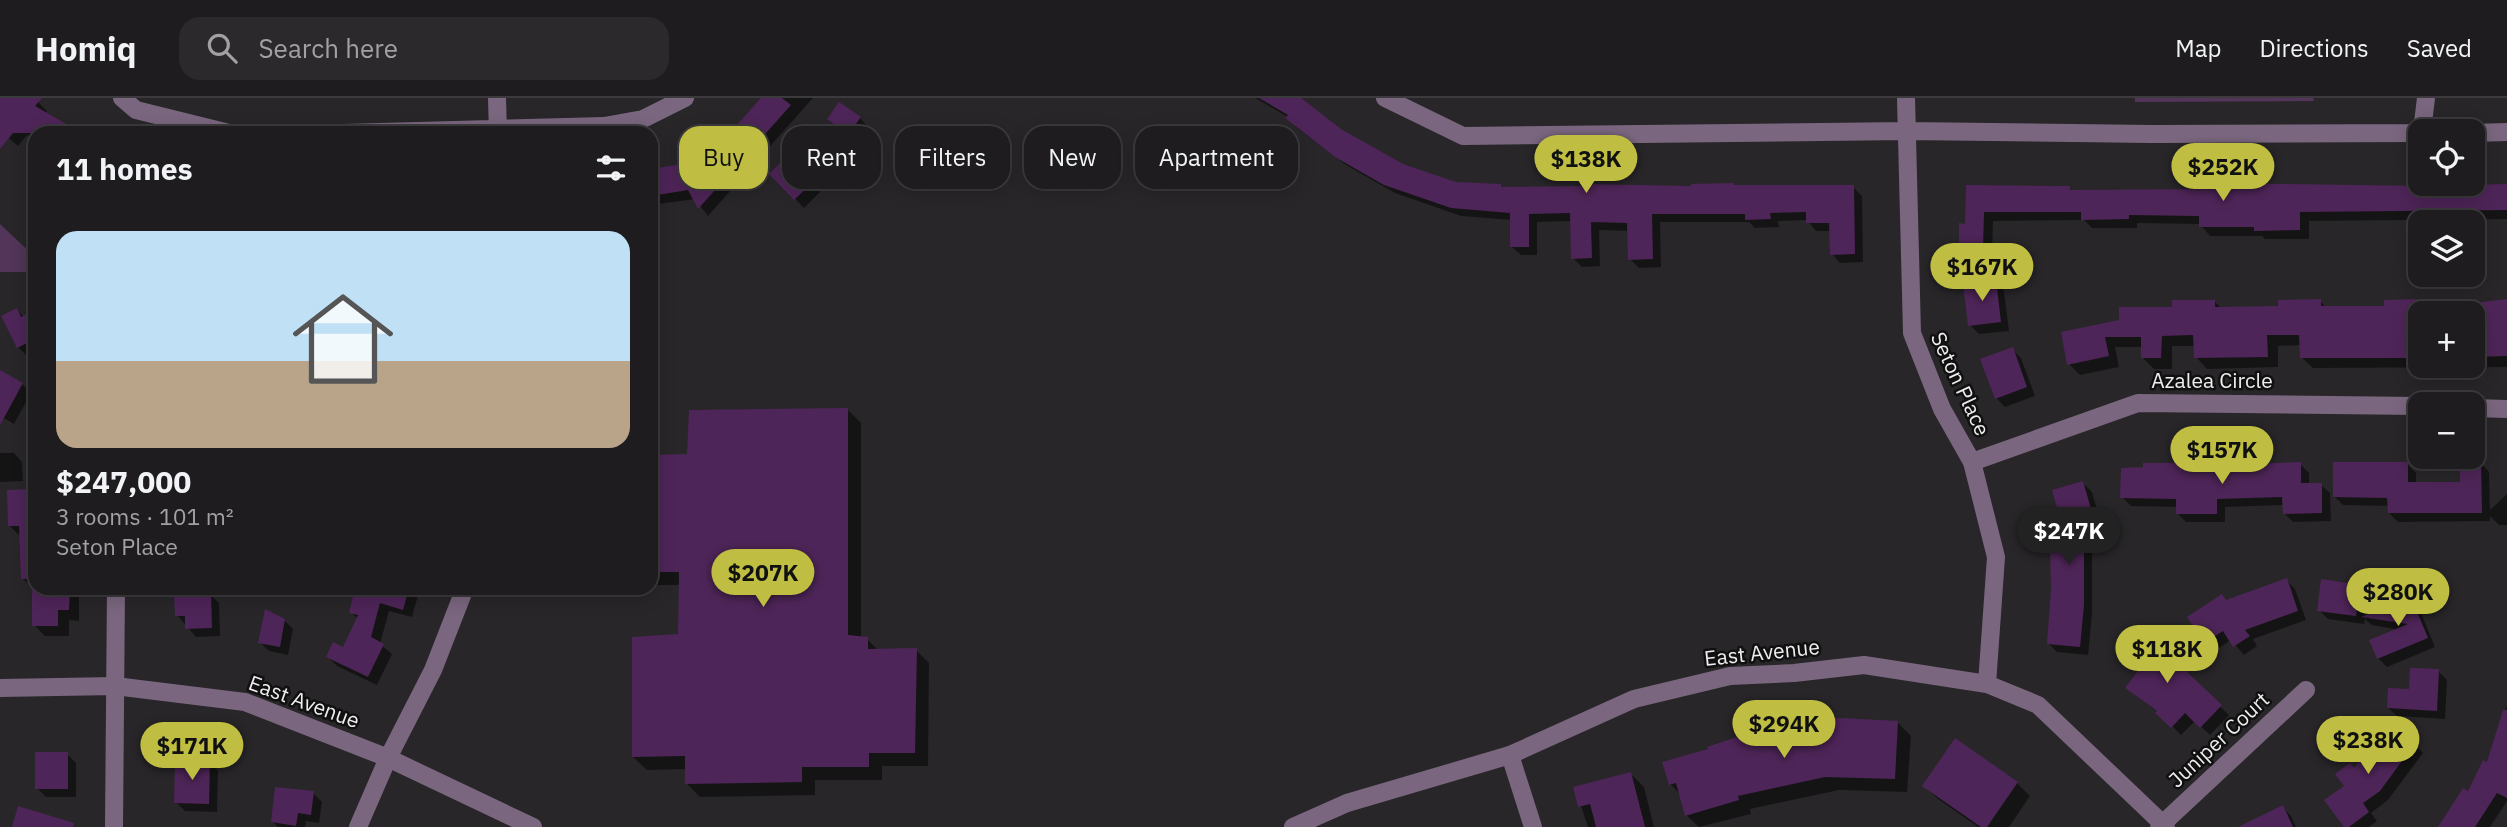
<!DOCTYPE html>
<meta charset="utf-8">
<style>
:root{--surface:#1e1c1f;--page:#2b292c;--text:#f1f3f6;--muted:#a1a1a4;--line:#3c3a3d;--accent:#bfbe42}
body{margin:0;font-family:"IBM Plex Sans",sans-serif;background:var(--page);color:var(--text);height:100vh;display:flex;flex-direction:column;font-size:26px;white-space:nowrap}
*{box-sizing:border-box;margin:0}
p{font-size:23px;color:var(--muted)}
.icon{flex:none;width:38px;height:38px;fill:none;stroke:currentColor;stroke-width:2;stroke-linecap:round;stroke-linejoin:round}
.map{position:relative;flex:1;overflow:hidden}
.panel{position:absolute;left:28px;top:28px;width:630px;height:469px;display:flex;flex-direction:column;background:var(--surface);border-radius:21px;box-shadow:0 4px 18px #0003,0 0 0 2px var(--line)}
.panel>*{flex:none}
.banner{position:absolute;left:679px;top:28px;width:665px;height:63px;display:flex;gap:14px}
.buttons{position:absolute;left:2408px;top:21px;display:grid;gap:14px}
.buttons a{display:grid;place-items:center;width:77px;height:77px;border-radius:14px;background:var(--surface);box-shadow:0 4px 18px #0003,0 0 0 2px var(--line);font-size:35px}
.price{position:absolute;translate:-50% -60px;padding:0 16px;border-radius:24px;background:var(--accent);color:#111;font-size:23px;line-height:46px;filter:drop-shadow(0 2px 4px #0008)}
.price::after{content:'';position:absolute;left:50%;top:42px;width:21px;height:16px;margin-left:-10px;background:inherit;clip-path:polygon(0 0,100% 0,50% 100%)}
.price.active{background:#222;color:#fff}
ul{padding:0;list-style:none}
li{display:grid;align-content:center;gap:14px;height:371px;padding:0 28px}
li span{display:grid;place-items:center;height:217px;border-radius:21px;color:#555}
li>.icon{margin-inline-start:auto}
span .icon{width:126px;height:126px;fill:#fffc;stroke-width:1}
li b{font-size:30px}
h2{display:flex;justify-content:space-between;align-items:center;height:84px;padding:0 28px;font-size:30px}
.pill{padding:0 24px;border-radius:21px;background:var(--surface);box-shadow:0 4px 18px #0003,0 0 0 2px var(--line);font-size:24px;line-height:63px}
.pill.active{background:var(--accent);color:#111}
header{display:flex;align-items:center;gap:42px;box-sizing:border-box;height:98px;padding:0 35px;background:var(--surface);border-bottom:2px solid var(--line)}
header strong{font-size:33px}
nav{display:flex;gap:38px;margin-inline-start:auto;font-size:24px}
.search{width:490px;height:63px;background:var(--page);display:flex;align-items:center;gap:18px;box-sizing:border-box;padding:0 24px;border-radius:21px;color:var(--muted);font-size:26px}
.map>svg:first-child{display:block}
.green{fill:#523559}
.shadow{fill:#0007;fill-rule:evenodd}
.building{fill:#4e2558}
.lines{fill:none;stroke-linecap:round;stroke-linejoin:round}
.minor{stroke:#7a677f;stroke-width:18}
.tertiary{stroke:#7a677f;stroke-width:18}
.labels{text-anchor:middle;stroke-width:5;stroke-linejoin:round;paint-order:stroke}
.street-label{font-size:21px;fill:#efeeef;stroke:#101011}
</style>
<header>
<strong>Homiq</strong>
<div class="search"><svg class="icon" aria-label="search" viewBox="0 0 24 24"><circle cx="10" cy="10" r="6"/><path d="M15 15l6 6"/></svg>Search here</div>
<nav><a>Map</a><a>Directions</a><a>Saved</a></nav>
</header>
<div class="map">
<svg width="2507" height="729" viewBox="0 0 2507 729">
<rect width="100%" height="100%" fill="#282629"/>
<!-- green -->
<path class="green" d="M 2135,0 L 2313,0 L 2314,3 L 2135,4 Z
M 0,126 L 35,159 L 35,174 L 0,174 Z"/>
<!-- shadow -->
<path class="shadow" d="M 0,0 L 34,0 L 47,13 L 45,16 L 78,35 L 35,35 L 35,42 L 27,37 L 18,48 L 0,33 Z
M 763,0 L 813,0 L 708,118 L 695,101 L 651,107 L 651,72 L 692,66 L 736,30 Z
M 1255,0 L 1298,0 L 1340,32 L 1402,68 L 1456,86 L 1500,88 L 1503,91 L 1853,89 L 1862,98 L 1863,164 L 1840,165 L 1832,156 L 1831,133 L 1816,133 L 1807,122 L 1778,123 L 1779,129 L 1755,130 L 1749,124 L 1660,124 L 1661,169 L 1639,170 L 1630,161 L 1629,133 L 1599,132 L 1600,168 L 1582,169 L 1573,160 L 1572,123 L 1537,124 L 1537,157 L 1521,157 L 1512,149 L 1512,122 L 1461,118 L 1395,95 L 1346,67 L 1296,29 L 1288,19 Z
M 860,20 L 868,29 L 858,44 L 829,21 Z
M 787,60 L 820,94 L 804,110 L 771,76 Z
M 2507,88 L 2507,121 L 2309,123 L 2309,141 L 2265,141 L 2262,138 L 2210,138 L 2200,126 L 2137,125 L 2137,130 L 2092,130 L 2084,122 L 1993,123 L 1992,158 L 1970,158 L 1961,149 L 1967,127 L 1968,89 L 2069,90 L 2073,93 Z
M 1995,184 L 2004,193 L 2009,233 L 1979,236 L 1970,227 Z
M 2214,203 L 2222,211 L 2280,209 L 2320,203 L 2327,210 L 2386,210 L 2386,204 L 2427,203 L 2431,207 L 2491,207 L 2507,203 L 2507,269 L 2313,270 L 2301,259 L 2301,247 L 2278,248 L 2278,269 L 2207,271 L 2196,259 L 2196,248 L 2172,248 L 2172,271 L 2154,271 L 2142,259 L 2142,249 L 2115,249 L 2119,269 L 2080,277 L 2069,266 L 2063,235 ZM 2420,215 L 2473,215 L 2473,268 L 2420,268 Z
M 17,212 L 24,219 L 35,214 L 35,254 L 27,258 L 18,249 Z
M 2012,251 L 2021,260 L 2035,298 L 2005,309 L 1996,300 Z
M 0,274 L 22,286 L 31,295 L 14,326 L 0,318 Z
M 848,312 L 861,325 L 861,540 L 867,541 L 879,553 L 916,552 L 929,565 L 928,668 L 882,668 L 882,682 L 815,682 L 815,697 L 700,699 L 686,685 L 686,671 L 647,672 L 633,659 L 680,538 L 681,487 L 651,487 L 651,359 L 689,358 Z
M 0,355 L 14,355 L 22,364 L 23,383 L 0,384 Z
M 2481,365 L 2489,374 L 2490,412 L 2507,396 L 2507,427 L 2499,427 L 2490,418 L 2490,423 L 2398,424 L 2389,415 L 2389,408 L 2343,407 L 2334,398 L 2407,366 L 2416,375 L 2416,386 L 2462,386 Z
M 2197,366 L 2199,369 L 2300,366 L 2309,375 L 2309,387 L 2321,387 L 2330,395 L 2331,423 L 2293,424 L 2284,415 L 2284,407 L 2225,409 L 2225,424 L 2186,424 L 2177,415 L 2177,409 L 2131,408 L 2122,399 Z
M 2083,385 L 2092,394 L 2103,433 L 2092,436 L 2092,517 L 2088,557 L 2057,554 L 2048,545 Z
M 35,393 L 35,490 L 79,490 L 79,523 L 69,522 L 69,538 L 45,538 L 34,527 L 34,491 L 22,480 L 21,439 L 9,427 Z
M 2286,482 L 2295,491 L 2306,522 L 2253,541 L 2257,548 L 2244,557 L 2231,542 L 2214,553 L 2189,520 Z
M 2360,488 L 2368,497 L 2365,519 L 2410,501 L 2419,510 L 2435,549 L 2387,569 L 2378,560 L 2400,532 L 2372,527 L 2365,521 L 2364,526 L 2328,521 L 2319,512 Z
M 357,490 L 420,490 L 412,519 L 389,513 L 380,546 L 392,556 L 377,587 L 337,568 L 328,559 L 344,552 L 358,521 L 351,514 Z
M 210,496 L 219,505 L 220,538 L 196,539 L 177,517 Z
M 284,522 L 293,531 L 288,557 L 269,553 L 260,544 Z
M 2123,560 L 2181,571 L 2229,617 L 2210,637 L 2195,623 L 2181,637 L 2158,614 L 2136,598 L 2139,574 Z
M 2438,573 L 2447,582 L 2445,621 L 2397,618 L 2388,610 Z
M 2507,607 L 2507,703 L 2490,729 L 2445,729 L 2488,667 Z
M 1897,624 L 1911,638 L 1907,694 L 1839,692 L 1750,711 L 1751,716 L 1699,729 L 1686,717 L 1681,697 L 1670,686 Z
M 2414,646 L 2423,655 L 2388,702 L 2371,715 L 2377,723 L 2369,729 L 2346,729 L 2346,688 L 2355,672 Z
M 67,656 L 76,665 L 76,699 L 46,699 L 37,690 Z
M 209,664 L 218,673 L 217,714 L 185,713 L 176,704 Z
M 1631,676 L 1644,689 L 1654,729 L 1588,729 L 1575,690 Z
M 2017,685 L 2030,698 L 2009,729 L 1978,729 L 1938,701 L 1924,688 Z
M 313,695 L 322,704 L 319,725 L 306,723 L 305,729 L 278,729 L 273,724 Z
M 2283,710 L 2291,718 L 2296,729 L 2253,729 Z"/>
<!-- building -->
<path class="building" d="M 0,0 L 42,0 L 35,8 L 82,35 L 13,35 L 0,51 Z
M 761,0 L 782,0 L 791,7 L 698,111 L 688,92 L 651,98 L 651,71 L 689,65 L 685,56 L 735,29 Z
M 1259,0 L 1301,0 L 1341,31 L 1403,66 L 1456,84 L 1501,86 L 1501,89 L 1581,88 L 1581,86 L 1691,88 L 1691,86 L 1734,85 L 1734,87 L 1854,87 L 1855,156 L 1830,157 L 1829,125 L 1806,125 L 1806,114 L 1770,115 L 1771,121 L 1745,122 L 1745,116 L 1652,116 L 1653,161 L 1628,162 L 1627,125 L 1591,124 L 1592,160 L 1571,161 L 1570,115 L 1529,116 L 1529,149 L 1510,149 L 1510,115 L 1451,110 L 1384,87 L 1335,59 L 1285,20 L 1288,17 Z
M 839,4 L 861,19 L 848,37 L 827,21 Z
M 787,58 L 813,84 L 794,102 L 769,76 Z
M 2218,85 L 2427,88 L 2507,86 L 2507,112 L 2300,114 L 2300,132 L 2254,133 L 2254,129 L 2199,129 L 2199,118 L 2129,117 L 2129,121 L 2081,122 L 2081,114 L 1984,114 L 1983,150 L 1959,149 L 1959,125 L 1965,126 L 1966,87 L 2070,88 L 2070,92 L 2218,91 Z
M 1996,182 L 2001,224 L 1968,228 L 1963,186 Z
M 2321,201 L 2321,208 L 2384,208 L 2384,202 L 2420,201 L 2420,260 L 2300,260 L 2299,237 L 2267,237 L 2268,259 L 2194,260 L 2193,237 L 2162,238 L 2161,260 L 2141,260 L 2141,239 L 2105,239 L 2109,258 L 2067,267 L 2061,234 L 2119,222 L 2119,209 L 2172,209 L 2172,202 L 2215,202 L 2215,209 L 2278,208 L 2278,202 Z
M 2507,201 L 2507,258 L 2473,259 L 2473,205 Z
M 17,210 L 21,219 L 35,212 L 35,241 L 17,250 L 1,218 Z
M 2013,249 L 2027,289 L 1995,301 L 1980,261 Z
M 0,272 L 23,285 L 0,327 Z
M 848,310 L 848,537 L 868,539 L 868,551 L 917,550 L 915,655 L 869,655 L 869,669 L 802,669 L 802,684 L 685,686 L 685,658 L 632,659 L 632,539 L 678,536 L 679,474 L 651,474 L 651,357 L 687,356 L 689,312 Z
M 2460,363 L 2481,363 L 2482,415 L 2388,415 L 2387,400 L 2333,399 L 2333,364 L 2408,364 L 2408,384 L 2460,384 Z
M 2301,364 L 2301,385 L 2322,385 L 2322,415 L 2283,416 L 2282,399 L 2217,401 L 2217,416 L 2176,416 L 2176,401 L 2120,400 L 2121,370 L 2143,369 L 2143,365 L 2197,365 L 2197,368 Z
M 2083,383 L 2095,425 L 2084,428 L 2084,507 L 2080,549 L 2047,546 L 2051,491 L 2050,448 L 2068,448 L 2052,392 Z
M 35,391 L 35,481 L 21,481 L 19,428 L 8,428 L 7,392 Z
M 2287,480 L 2298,513 L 2245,532 L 2250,538 L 2233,549 L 2223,533 L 2204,545 L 2187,519 L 2222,496 L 2226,502 Z
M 2321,481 L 2360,487 L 2356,518 L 2317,513 Z
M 344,490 L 409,490 L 403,512 L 380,505 L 371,539 L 384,546 L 368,579 L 326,559 L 333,544 L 343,549 L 358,517 L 349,515 L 353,498 L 343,495 Z
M 32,491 L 70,491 L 69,512 L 58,512 L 58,528 L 32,528 Z
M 211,494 L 212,530 L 185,531 L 185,518 L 175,518 L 174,496 Z
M 2411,499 L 2428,540 L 2377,561 L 2369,542 L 2408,526 L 2361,519 Z
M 265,511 L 285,521 L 280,549 L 258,545 Z
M 2139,536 L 2182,569 L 2222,607 L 2200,630 L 2185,615 L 2171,630 L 2155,615 L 2157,613 L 2125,590 L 2138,573 L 2120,560 Z
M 2410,570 L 2439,571 L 2437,613 L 2387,610 L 2388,590 L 2409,591 Z
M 2503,612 L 2507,612 L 2507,700 L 2497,695 L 2475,729 L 2438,729 L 2463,690 L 2468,693 L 2483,662 L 2487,664 Z
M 1821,619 L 1898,623 L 1895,681 L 1825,679 L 1738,698 L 1739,702 L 1685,718 L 1676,685 L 1669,687 L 1662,664 L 1708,651 L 1707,649 L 1740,638 Z
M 2388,625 L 2415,645 L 2380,693 L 2363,705 L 2369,714 L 2349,729 L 2344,729 L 2324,702 L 2344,688 L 2335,676 L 2350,665 L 2354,670 Z
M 1955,640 L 2018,684 L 1987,729 L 1981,729 L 1922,688 Z
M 35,654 L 68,654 L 68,691 L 35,691 Z
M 175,662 L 210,663 L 209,706 L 174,705 Z
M 1631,674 L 1645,729 L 1596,729 L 1590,706 L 1578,709 L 1573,689 Z
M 275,689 L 314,693 L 311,717 L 298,715 L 296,728 L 271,724 Z
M 2283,707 L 2293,729 L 2238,729 Z
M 18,708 L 74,725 L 73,729 L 12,729 Z"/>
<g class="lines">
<!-- minor -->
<path class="minor" d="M 122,0 L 136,12 L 229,35
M 497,0 L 498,35
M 1385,0 L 1463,38 L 1907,33 L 2153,36 L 2420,35
M 1906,0 L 1912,235 L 1942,311 L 1972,364 L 1996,459 L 1987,586
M 2422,33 L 2426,0
M 344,35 L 604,28 L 643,21 L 685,0
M 2473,35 L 2507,34
M 2473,310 L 2507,311
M 1972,364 L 2138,305 L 2420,308
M 1510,657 L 1533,729
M 114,729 L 116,490
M 358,729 L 388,660 L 433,572 L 465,490
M 2159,729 L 2306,592"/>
<!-- tertiary -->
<path class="tertiary" d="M 0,590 L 115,588 L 245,604 L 388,660 L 533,729
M 1293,729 L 1347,705 L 1510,657 L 1634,601 L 1730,578 L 1794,575 L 1864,567 L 1987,586 L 2038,607 L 2166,729"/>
</g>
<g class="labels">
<!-- street labels -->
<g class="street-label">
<text x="2212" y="290">Azalea Circle</text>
<text transform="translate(1960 286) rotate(65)" y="7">Seton Place</text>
<text transform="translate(1762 555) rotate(-6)" y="7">East Avenue</text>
<text transform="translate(304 604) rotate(20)" y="7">East Avenue</text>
<text transform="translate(2219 642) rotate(-43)" y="7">Juniper Court</text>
</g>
</g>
</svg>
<div class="buttons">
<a><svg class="icon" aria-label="locate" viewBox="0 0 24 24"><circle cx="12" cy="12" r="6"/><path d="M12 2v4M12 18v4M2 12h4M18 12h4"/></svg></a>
<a><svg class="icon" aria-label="layers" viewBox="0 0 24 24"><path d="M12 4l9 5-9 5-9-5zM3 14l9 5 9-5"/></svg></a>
<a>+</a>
<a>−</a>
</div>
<b class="price" style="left:1586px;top:97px">$138K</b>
<b class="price" style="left:2223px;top:105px">$252K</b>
<b class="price" style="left:1982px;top:205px">$167K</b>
<b class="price" style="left:2222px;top:388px">$157K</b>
<b class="price active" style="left:2069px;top:469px">$247K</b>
<b class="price" style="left:763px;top:511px">$207K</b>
<b class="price" style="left:2398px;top:530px">$280K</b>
<b class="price" style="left:2167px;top:587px">$118K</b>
<b class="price" style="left:1784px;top:662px">$294K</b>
<b class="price" style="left:2368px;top:678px">$238K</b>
<b class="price" style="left:192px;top:684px">$171K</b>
<div class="banner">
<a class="pill active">Buy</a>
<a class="pill">Rent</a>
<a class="pill">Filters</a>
<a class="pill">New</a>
<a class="pill">Apartment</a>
</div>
<section class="panel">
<h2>11 homes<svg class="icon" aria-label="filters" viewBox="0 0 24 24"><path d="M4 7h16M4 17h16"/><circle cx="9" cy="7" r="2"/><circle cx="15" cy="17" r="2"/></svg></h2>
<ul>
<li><span style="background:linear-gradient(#bfe0f5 60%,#b9a48a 0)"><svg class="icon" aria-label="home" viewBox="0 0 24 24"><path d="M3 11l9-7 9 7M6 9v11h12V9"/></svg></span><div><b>$247,000</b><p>3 rooms · 101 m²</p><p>Seton Place</p></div></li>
</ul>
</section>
</div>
